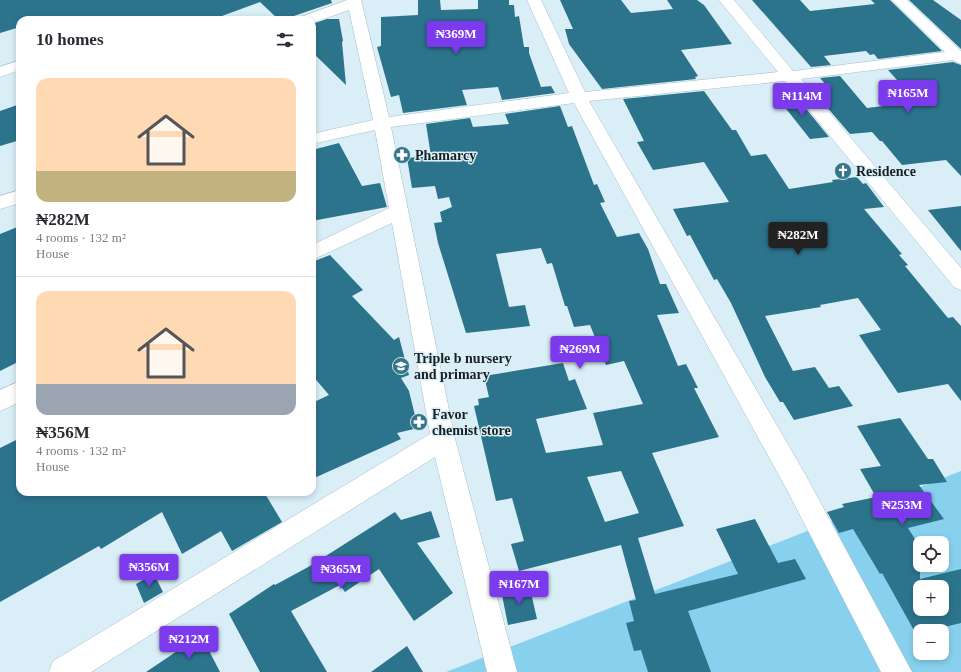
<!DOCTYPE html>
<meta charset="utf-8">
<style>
:root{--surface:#fff;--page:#f7f7f7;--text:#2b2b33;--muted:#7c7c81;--line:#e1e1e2;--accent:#7c3aed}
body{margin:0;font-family:Georgia,serif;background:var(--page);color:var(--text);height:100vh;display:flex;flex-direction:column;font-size:15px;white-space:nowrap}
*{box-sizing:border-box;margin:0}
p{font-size:13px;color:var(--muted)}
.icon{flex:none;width:22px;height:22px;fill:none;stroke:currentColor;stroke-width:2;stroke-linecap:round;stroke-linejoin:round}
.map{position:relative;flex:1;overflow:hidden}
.side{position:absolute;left:16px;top:16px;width:300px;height:480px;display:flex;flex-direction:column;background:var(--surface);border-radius:12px;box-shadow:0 2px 6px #0003}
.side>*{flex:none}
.tools{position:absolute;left:913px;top:536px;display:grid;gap:8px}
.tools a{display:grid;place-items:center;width:36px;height:36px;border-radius:8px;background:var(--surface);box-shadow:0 2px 6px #0003;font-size:20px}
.price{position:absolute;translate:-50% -34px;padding:0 9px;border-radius:4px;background:var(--accent);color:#fff;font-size:13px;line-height:26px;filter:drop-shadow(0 1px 2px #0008)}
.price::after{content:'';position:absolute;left:50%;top:24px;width:12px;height:9px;margin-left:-6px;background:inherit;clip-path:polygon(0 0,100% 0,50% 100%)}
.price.on{background:#222;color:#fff}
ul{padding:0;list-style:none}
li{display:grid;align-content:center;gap:8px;height:212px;padding:0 20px}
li+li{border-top:1px solid var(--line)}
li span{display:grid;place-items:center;height:124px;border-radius:12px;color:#555}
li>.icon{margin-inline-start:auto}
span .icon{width:72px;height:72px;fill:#fffc;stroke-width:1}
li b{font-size:17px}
h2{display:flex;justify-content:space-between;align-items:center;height:48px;padding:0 20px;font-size:17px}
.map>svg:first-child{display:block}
.green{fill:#87d1ee;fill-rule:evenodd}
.building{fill:#2c748c;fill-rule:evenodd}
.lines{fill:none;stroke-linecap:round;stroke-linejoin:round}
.minor-casing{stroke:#a8bdc5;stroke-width:1}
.minor{fill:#fff;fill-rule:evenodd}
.labels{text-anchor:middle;stroke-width:3;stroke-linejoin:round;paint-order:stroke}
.poi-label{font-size:14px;font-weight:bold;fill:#182023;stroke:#d9eef6;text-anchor:start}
</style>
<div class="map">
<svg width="961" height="672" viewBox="0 0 961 672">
<rect width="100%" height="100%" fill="#d9eef6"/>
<!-- green -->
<path class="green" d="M 961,471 L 961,672 L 446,672 ZM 920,543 L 942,543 L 942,565 L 920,565 ZM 920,587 L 942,587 L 942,609 L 920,609 ZM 920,631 L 942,631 L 942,653 L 920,653 Z"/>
<!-- building -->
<path class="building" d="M 0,0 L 331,0 L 332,3 L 282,20 L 279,20 L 260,2 L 211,20 L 20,20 L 20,27 L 0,33 Z
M 418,0 L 440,0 L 441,10 L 478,9 L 478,0 L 509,0 L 509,5 L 514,5 L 515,17 L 519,16 L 524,47 L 529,47 L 529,53 L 541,87 L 551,86 L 555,93 L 502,100 L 498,87 L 462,90 L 467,105 L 403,113 L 399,95 L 391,97 L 377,47 L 381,46 L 381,17 L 418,15 Z
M 560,0 L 621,0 L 631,13 L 673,9 L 667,0 L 697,0 L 704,5 L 732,44 L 681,50 L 698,76 L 695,77 L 696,79 L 602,89 L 569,44 L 565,29 L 573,29 Z
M 752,0 L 800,0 L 810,11 L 875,4 L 871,0 L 890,0 L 942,51 L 878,59 L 874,54 L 870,55 L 866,51 L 824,56 L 831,65 L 811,67 Z
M 909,0 L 933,0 L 961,20 L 961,49 Z
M 327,19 L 339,19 L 343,41 L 342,42 L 346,85 L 312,52 L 312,24 Z
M 953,62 L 961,65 L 961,176 L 946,160 L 902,165 L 882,141 L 880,141 L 872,132 L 850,134 L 813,91 L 824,90 L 820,85 L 826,85 L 820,78 L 840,76 L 867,108 L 917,102 L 888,70 Z
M 704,91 L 732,130 L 736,130 L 751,156 L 766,154 L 789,189 L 833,182 L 832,180 L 857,177 L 863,184 L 866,183 L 884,207 L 864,209 L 902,254 L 899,255 L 908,265 L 905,266 L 948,318 L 953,317 L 961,326 L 961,401 L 948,384 L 898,393 L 859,335 L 881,330 L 858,298 L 820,305 L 821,307 L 765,316 L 793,371 L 815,367 L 829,388 L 839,386 L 853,406 L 794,420 L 783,402 L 780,402 L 765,377 L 731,303 L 717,279 L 714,280 L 690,235 L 687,236 L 673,209 L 729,202 L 704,162 L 653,170 L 637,142 L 644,141 L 623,99 Z
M 794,94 L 829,137 L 810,139 L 776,96 Z
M 20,104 L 20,140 L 0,146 L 0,111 Z
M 560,106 L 568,127 L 572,126 L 594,185 L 597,184 L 605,202 L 600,203 L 617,237 L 639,233 L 648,249 L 660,284 L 666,284 L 679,313 L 657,315 L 678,366 L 686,364 L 698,388 L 694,388 L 719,437 L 652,453 L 684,526 L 638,538 L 655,594 L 738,574 L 716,529 L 755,519 L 778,563 L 795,559 L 806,579 L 688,611 L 711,672 L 648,672 L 641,650 L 634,651 L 626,623 L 634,621 L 629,601 L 636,600 L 621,545 L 519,571 L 511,544 L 524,541 L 512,498 L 496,501 L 474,406 L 479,405 L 478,399 L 489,397 L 484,376 L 563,363 L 569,381 L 575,379 L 587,409 L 536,419 L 546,453 L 603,445 L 593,413 L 643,404 L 624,361 L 606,365 L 590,325 L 574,327 L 567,306 L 565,306 L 552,263 L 547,264 L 541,248 L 496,254 L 509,307 L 525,305 L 530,326 L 466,333 L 438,243 L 434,223 L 442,222 L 440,212 L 452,207 L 449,197 L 438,199 L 435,186 L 412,188 L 407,158 L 431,156 L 426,124 L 470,118 L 473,127 L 509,124 L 505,114 ZM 621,471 L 639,513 L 605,522 L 587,477 Z
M 339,143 L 362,186 L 380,183 L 387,207 L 312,221 L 312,150 Z
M 961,206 L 961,251 L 928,210 Z
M 20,226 L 20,361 L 0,371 L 0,234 Z
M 330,255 L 363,290 L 352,296 L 394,340 L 399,337 L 409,375 L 401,378 L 409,391 L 418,428 L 397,433 L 401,439 L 312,479 L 312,403 L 329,395 L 312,375 L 312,262 Z
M 900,418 L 928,459 L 933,459 L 947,482 L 919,485 L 944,519 L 908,528 L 920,547 L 920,579 L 961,569 L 961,623 L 928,631 L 920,631 L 920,633 L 916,634 L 882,573 L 880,574 L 853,529 L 839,533 L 827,512 L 844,507 L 842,504 L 876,497 L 860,469 L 881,466 L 857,426 ZM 920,587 L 942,587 L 942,609 L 920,609 Z
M 20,438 L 20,492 L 264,492 L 282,522 L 232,551 L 221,531 L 182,554 L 162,512 L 101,549 L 99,546 L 0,602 L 0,448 Z
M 431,511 L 440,537 L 417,543 L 453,593 L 414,621 L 379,569 L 345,592 L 340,585 L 291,611 L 327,672 L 260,672 L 229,614 L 274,584 L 275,585 L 310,566 L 395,512 L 401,520 Z
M 154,574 L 163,592 L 144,603 L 136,584 Z
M 529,584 L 537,619 L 508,625 L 501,590 Z
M 201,635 L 220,672 L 146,672 Z
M 407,646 L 423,672 L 371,672 Z"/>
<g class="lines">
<!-- minor casing -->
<g class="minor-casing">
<path id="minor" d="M 347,0 L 361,0 L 389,117 L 569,93 L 527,0 L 541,0 L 585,92 L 778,72 L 719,0 L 734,0 L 793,71 L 945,52 L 892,0 L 907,0 L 961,51 L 961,64 L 953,60 L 801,79 L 961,268 L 961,290 L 954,287 L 785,81 L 589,101 L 805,474 L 912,672 L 881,672 L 787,490 L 574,103 L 391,127 L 455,439 L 517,672 L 487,672 L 435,457 L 91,672 L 49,672 L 53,661 L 430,434 L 392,223 L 312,260 L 312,245 L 389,208 L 375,130 L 312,144 L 312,134 L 373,120 L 349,10 L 312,23 L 312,20 L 299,20 L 301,17 Z
M 20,60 L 20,70 L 0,77 L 0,67 Z
M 20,190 L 20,203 L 0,209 L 0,196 Z
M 20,381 L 20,402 L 0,411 L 0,390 Z"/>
</g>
<!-- minor -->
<use href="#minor" class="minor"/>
</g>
<!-- icons -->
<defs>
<g id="pharmacy-disc" transform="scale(0.9)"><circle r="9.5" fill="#37758b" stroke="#d9eef6"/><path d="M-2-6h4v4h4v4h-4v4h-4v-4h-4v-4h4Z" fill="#fff"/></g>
<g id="church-disc" transform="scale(0.9)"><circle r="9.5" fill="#37758b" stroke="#d9eef6"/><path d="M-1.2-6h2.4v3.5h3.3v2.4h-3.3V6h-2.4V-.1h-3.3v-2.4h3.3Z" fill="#fff"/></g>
<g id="school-disc" transform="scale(0.9)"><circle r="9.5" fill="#37758b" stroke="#d9eef6"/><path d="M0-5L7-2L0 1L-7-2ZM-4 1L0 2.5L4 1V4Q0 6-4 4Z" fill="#fff"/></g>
</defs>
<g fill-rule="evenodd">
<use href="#pharmacy-disc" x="402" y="155"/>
<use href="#church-disc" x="843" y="171"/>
<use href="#school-disc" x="401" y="366"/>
<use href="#pharmacy-disc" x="419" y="422"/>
</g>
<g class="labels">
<!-- poi labels -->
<g class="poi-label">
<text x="415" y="160">Phamarcy</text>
<text x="856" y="176">Residence</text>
<text x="414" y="363">Triple b nursery<tspan x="414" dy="16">and primary</tspan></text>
<text x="432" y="419">Favor<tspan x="432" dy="16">chemist store</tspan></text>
</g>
</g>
</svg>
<div class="tools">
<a><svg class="icon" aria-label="locate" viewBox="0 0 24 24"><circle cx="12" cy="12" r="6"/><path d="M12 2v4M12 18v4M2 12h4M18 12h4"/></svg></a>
<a>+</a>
<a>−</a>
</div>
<b class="price" style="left:456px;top:55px">₦369M</b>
<b class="price" style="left:908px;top:114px">₦165M</b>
<b class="price" style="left:802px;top:117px">₦114M</b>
<b class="price on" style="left:798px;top:256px">₦282M</b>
<b class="price" style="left:580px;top:370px">₦269M</b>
<b class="price" style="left:902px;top:526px">₦253M</b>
<b class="price" style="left:149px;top:588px">₦356M</b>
<b class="price" style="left:341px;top:590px">₦365M</b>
<b class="price" style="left:519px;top:605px">₦167M</b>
<b class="price" style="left:189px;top:660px">₦212M</b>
<section class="side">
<h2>10 homes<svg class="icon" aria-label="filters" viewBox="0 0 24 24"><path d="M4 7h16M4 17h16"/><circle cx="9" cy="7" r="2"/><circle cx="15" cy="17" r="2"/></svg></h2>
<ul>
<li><span style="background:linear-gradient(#ffd9b3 75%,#c2b280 0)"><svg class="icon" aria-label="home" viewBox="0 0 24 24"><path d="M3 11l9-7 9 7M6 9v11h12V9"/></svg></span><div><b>₦282M</b><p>4 rooms · 132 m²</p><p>House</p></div></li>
<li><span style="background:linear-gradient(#ffd9b3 75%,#9aa5b1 0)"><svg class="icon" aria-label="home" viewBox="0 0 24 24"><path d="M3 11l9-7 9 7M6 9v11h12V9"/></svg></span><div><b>₦356M</b><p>4 rooms · 132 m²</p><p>House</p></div></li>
</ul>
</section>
</div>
